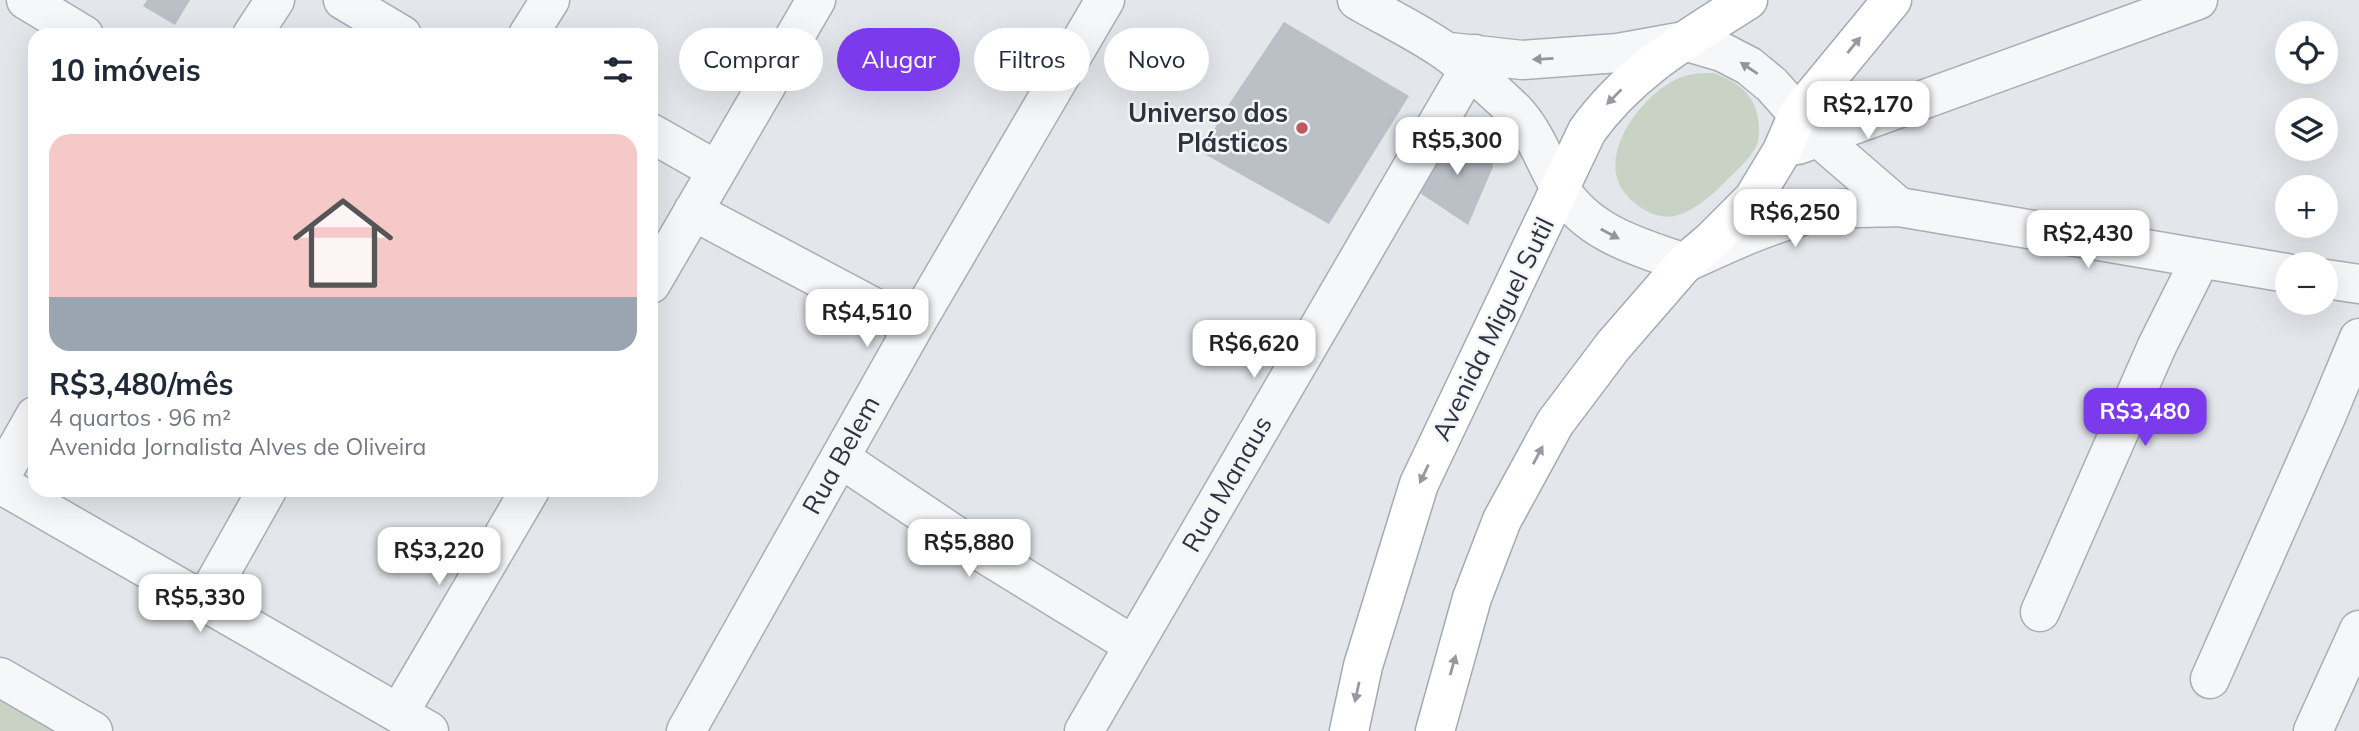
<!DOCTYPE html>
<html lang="pt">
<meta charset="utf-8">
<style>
:root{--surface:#fff;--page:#f6f6f7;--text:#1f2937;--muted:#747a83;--accent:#7c3aed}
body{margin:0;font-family:Mulish,sans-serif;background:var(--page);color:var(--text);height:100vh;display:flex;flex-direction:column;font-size:26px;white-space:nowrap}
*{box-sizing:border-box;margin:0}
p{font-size:23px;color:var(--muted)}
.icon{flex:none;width:38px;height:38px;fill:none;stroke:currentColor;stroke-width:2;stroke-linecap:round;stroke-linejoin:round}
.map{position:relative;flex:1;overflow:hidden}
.side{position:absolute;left:28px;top:28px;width:630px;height:469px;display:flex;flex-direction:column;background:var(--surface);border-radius:21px;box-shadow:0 7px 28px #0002}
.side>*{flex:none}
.top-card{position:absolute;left:679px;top:28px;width:665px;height:63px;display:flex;gap:14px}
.fabs{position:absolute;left:2275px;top:21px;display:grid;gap:14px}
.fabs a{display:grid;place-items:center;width:63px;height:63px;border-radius:50%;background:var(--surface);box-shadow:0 7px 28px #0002;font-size:35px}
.price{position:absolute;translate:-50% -60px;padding:0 16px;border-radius:14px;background:#fff;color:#222;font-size:23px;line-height:46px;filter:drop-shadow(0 2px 4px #0008)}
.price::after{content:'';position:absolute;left:50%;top:42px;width:21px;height:16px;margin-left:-10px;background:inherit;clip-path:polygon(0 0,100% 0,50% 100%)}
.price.on{background:var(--accent);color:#fff}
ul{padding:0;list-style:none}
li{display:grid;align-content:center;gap:14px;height:371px;padding:0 21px}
li span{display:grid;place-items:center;height:217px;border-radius:21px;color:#555}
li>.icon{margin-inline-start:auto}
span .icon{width:126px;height:126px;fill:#fffc;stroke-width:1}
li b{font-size:30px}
h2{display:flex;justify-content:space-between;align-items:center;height:84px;padding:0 21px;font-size:30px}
.pill{padding:0 24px;border-radius:32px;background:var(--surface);box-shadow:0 7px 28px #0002;font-size:24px;line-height:63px}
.pill.on{background:var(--accent);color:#fff}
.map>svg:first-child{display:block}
.green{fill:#c8d3c6}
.building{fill:#bbbfc6}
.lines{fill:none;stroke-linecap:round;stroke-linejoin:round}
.minor-casing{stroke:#a9adb4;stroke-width:41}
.major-casing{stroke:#a4aab4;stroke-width:41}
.minor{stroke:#f6f7f9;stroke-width:38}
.major{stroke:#fff;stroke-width:38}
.oneway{fill:#9699a0}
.oneway2{fill:#92959c}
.poi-dot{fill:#c05862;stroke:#f3f5f7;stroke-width:2.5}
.labels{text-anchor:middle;stroke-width:5;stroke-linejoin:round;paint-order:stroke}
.poi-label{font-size:26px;font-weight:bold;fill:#2d3340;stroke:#f3f5f7;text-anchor:end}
.street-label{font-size:26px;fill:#2d3340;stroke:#f3f5f7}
</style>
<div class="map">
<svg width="2359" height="731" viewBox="0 0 2359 731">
<rect width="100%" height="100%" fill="#e3e6ea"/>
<!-- green -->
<path class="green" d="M 1714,73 C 1740,83 1757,96 1759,126 C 1759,133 1759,141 1756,147 C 1748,161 1735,172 1724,183 C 1711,196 1694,211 1675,216 C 1657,220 1635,207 1624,192 C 1595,154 1645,90 1682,77 C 1692,73 1703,73 1714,73 Z
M 0,687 L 76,731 L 0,731 Z"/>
<!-- building -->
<path class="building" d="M 147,0 L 190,0 L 175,25 L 143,6 Z
M 1284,22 L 1409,96 L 1329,224 L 1201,152 L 1229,104 Z
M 1453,131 L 1490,155 L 1493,167 L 1468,225 L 1414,189 Z"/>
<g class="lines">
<!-- minor casing -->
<g class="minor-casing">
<path id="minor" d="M 26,0 L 84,35
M 343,0 L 402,35
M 1357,0 C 1386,17 1418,32 1445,51 C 1469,68 1493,90 1514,110 C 1536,133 1544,161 1560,188 C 1587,233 1638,247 1685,263 C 1728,243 1771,223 1817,212 C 1844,207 1872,208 1899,207 L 2287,273
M 252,35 L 275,0
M 528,35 L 550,0
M 1450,52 L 1522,60 L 1618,53 L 1684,41 L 1722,52 L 1749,66 L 1772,85 L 1819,138 L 1899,207
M 651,133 L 716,170
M 1798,145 L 2198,0
M 693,211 L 913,328
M 2326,279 L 2359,284
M 651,284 L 816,0
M 840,458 L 967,543 L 1133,645
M 0,478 L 35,416
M 0,484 L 429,731
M 204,602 L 267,490
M 2040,612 L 2157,346 L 2200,260
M 0,677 L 93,731
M 2210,679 L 2326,417 L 2359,338
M 399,713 L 530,490
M 686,731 L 913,328 L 1105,0
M 1084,731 L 1461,83 L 1475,54
M 2313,731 L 2359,630"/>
</g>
<!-- major casing -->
<g class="major-casing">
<path id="major" d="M 1349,731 L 1363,666 L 1419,484 L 1587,131 C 1630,71 1687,39 1748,0
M 1435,731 L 1472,598 L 1502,520 L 1555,423 L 1613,346 L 1685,263 L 1711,241 L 1753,199 L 1782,151 L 1798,114 L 1892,0"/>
</g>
<!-- minor -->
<use href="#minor" class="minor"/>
<!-- major -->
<use href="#major" class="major"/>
</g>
<!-- one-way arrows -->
<defs><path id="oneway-solid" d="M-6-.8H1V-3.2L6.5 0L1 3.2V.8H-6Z" transform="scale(1.75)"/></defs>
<g class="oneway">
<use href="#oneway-solid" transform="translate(1854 45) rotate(-51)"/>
<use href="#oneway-solid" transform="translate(1614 97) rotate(135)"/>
<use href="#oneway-solid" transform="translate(1538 455) rotate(-62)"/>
<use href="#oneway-solid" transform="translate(1424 474) rotate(115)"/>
<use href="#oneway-solid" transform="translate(1453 665) rotate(-74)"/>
<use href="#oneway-solid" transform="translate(1357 692) rotate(102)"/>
</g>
<g class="oneway2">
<use href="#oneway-solid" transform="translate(1543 59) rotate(177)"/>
<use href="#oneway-solid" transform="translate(1749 68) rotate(-146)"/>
<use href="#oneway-solid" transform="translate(1610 234) rotate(28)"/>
</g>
<!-- markers -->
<circle class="poi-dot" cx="1302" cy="128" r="7"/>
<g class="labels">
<!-- poi labels -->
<g class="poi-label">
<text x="1288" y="122">Universo dos<tspan x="1288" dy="30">Plásticos</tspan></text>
</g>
<!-- street labels -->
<g class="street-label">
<text transform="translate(1493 329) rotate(-64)" y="9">Avenida Miguel Sutil</text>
<text transform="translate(841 455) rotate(-61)" y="9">Rua Belem</text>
<text transform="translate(1227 484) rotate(-60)" y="9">Rua Manaus</text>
</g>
</g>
</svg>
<div class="fabs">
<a><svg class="icon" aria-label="locate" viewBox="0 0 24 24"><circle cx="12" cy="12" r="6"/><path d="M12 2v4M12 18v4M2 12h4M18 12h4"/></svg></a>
<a><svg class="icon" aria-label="layers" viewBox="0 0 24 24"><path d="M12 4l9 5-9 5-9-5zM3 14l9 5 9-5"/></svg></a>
<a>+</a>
<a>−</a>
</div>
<b class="price" style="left:1868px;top:141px">R$2,170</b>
<b class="price" style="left:1457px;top:177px">R$5,300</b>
<b class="price" style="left:1795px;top:249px">R$6,250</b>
<b class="price" style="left:2088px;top:270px">R$2,430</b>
<b class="price" style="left:867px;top:349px">R$4,510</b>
<b class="price" style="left:1254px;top:380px">R$6,620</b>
<b class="price on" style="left:2145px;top:448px">R$3,480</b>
<b class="price" style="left:969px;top:579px">R$5,880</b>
<b class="price" style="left:439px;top:587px">R$3,220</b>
<b class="price" style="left:200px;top:634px">R$5,330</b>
<div class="top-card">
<a class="pill">Comprar</a>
<a class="pill on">Alugar</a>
<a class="pill">Filtros</a>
<a class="pill">Novo</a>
</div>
<section class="side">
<h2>10 imóveis<svg class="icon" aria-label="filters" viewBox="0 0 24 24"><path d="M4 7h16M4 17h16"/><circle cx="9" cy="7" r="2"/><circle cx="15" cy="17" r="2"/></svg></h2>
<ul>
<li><span style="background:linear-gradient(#f6c9c9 75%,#9aa5b1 0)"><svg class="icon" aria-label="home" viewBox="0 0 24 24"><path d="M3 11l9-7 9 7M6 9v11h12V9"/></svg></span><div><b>R$3,480/mês</b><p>4 quartos · 96 m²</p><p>Avenida Jornalista Alves de Oliveira</p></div></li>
</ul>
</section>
</div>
